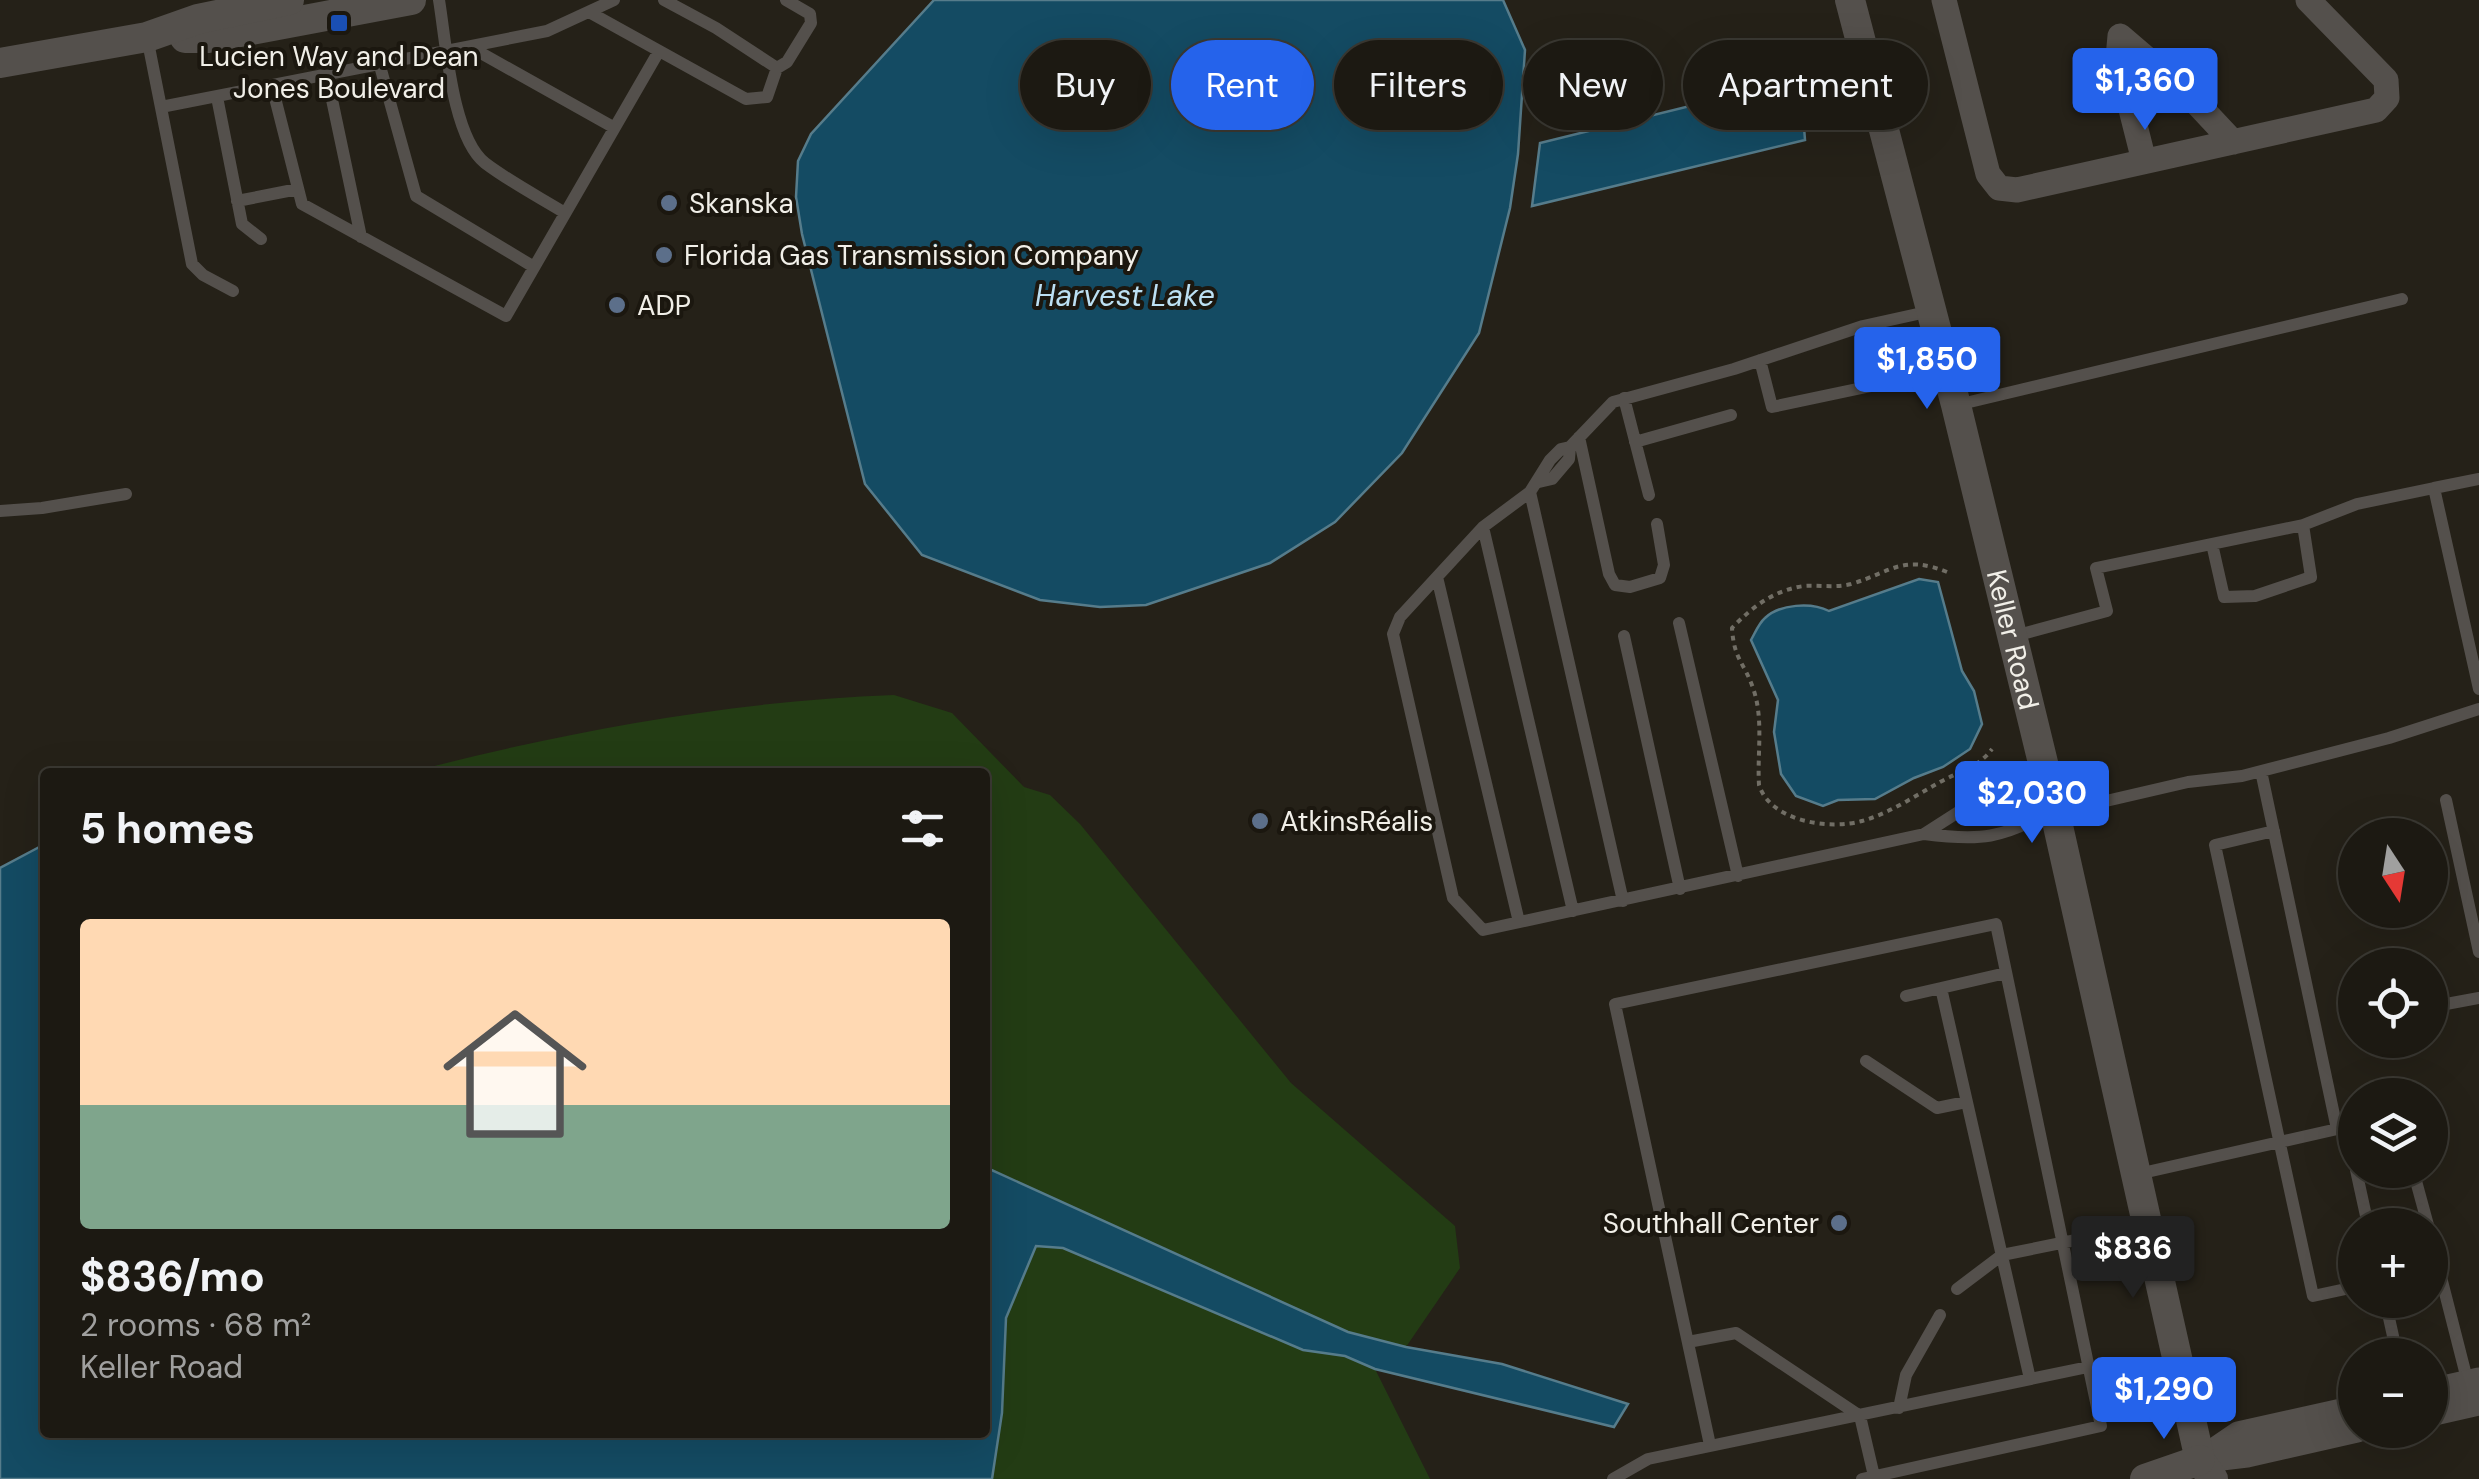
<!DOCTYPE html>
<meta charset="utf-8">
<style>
:root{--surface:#1c1912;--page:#292620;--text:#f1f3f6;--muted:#a0a09f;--line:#3a3832;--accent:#2563eb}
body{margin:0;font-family:"DM Sans",sans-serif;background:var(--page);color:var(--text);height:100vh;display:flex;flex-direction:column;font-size:38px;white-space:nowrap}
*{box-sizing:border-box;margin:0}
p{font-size:32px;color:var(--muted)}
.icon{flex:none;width:55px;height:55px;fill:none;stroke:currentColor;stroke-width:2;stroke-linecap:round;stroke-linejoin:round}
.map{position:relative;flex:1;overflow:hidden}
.drawer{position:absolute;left:40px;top:768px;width:950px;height:670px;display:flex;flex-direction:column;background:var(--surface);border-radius:10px;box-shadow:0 10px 40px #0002,0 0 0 2px var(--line)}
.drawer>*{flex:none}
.guide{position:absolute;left:1020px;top:40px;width:950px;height:90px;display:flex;gap:20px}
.needle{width:65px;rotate:168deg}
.controls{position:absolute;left:2338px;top:818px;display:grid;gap:20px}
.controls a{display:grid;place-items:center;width:110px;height:110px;border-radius:50%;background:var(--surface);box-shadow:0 10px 40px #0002,0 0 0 2px var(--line);font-size:50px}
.price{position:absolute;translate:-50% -85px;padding:0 22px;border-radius:10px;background:var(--accent);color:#fff;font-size:32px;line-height:65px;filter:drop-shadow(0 2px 5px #0008)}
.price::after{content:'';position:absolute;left:50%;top:60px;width:30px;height:22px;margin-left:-15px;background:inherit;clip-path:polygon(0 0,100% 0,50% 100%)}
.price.on{background:#222;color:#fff}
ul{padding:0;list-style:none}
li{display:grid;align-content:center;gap:20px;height:530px;padding:0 40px}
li+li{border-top:2px solid var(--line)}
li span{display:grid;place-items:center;height:310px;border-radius:10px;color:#555}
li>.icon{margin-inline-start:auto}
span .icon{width:180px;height:180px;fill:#fffc;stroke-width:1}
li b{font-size:42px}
h2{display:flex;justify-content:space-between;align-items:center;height:120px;padding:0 40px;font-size:42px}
.chip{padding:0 35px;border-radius:45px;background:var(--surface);box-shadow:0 10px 40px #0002,0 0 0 2px var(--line);font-size:35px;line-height:90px}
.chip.on{background:var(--accent);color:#fff}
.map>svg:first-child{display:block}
.green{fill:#233c14}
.water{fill:#144b63;stroke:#567c8b;stroke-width:2.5}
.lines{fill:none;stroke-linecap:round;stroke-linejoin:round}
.path{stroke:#716e65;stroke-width:4;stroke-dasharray:5 5;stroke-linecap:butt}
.service{stroke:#54504c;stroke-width:12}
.minor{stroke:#54504c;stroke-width:25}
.tertiary{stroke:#54504c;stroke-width:30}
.transit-dot{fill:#1a4fb4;stroke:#1b170f;stroke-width:4}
.service-dot{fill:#5c6f8a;stroke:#1b170f;stroke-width:4}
.labels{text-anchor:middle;stroke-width:8;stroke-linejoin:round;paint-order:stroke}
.poi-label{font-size:28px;fill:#f1efe8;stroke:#1b170f;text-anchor:start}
.street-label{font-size:28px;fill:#f1efe8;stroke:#1b170f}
.water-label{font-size:30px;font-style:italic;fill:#bce0f3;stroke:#1b170f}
</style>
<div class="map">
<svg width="2479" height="1479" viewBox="0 0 2479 1479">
<rect width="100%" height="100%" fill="#252118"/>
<!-- green -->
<path class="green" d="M 894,695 L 952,713 L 1024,787 L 1050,795 L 1080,824 L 1291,1083 L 1455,1226 L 1460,1268 L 1406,1347 L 1348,1332 L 985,1167 L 985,772 L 411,772 C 568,731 731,701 894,695 Z
M 1035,1246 L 1063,1248 L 1303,1349 L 1345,1356 L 1375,1369 L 1430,1479 L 992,1479 L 1002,1413 L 1006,1318 Z"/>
<!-- water -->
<path class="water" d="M 934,0 L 1503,0 L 1525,50 L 1518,154 L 1510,208 L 1479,333 L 1402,453 L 1335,522 L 1270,563 L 1146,605 L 1100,607 L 1040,600 L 922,555 L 865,484 L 802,234 L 796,197 L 798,161 L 811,134 Z
M 1779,84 L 1793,87 L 1803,114 L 1805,140 L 1532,206 L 1540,143 Z
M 1919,579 L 1938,582 L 1962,671 L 1974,691 L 1982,724 L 1970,749 L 1943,767 L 1914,778 L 1875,799 L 1838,800 L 1823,806 L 1796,796 L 1781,774 L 1774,732 L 1778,700 L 1751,640 C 1755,633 1759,623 1765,618 C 1780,604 1811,602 1829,611 Z
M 45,844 L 45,1432 L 985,1432 L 985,1167 L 1348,1332 L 1406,1347 L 1502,1364 L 1628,1404 L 1614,1427 L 1375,1369 L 1345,1356 L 1303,1350 L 1063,1248 L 1036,1246 L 1006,1318 L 1002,1413 L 992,1479 L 0,1479 L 0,868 Z"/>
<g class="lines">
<!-- path -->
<path class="path" d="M 1947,572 C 1902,554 1892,572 1851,584 C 1835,588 1820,585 1804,586 C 1774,590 1752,607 1732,628 C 1734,660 1744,662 1753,688 C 1764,719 1757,753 1759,785 C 1771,822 1830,830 1862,821 C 1890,813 1915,796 1940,782 C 1960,771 1978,768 1992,749"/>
<!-- service -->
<path class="service" d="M 439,0 C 446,42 452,137 485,163 C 510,182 539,197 565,213
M 664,0 L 716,28 L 777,68
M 589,12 L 746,99 L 767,97 L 777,68 L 787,62 L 811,23 L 810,14 L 786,0
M 147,37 L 192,264 L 203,275 L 233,291
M 472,48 L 613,127
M 380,66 L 416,196 L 534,267
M 327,76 L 361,237
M 272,86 L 302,204 L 506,316 L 659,51
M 217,97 L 242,224 L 261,239
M 161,107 L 547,31 L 614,0
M 237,201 L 298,189
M 1931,311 L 1863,326 L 1734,369 L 1613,402 L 1570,447 L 1561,449 L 1550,460 L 1530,492 L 1483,527 L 1400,617 L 1393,634 L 1453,898 L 1483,930 L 1924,834 C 1980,841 2003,839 2052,810
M 1760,360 L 1772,407 L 1876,385 L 1863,326
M 1624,398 L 1649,495
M 1957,405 L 2402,299
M 1579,437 L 1609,574 L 1615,585 L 1630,587 L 1660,578 L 1664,565 L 1657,524
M 1635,442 L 1731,415
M 1539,482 L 1552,479 L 1569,459 L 1570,447
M 2434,488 L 2479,479
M 1530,492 L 1623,901
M 0,511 L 42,508 L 126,494
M 1483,527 L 1573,911
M 2212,544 L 2224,597 L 2255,596 L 2311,577 L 2303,525
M 1437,577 L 1519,922
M 1679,623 L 1738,876
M 1624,636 L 1680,889
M 2011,637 L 2107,611 L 2096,568 L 2303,525 L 2357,504 L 2434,488 L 2479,689
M 2261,771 L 2337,1129
M 2446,800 L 2479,952
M 2274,831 L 2215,845 L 2313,1296 L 2355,1287
M 1924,834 L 1963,809 L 2012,798 L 2054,808 L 2106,801 L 2188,782 L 2242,776 L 2389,738 L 2479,709
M 1941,988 L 2006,973
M 1906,996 L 1941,988 L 2030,1379
M 2430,1007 L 2479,998
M 1866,1061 L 1937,1108 L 1966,1102
M 2346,1127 L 2355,1166
M 2356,1170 L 2368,1225
M 2413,1170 L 2428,1225
M 2138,1174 L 2355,1125
M 2430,1234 L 2469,1387
M 1957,1289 L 2002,1255 L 2145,1226
M 2385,1300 L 2393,1336
M 1688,1342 L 1736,1333 L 1860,1416 L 1874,1476
M 1899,1408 L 1906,1375 L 1940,1315
M 1710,1445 L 1615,1004 L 1996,924 L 2101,1426 L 1862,1479
M 1613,1479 L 1648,1459 L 2088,1367"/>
<!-- minor -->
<path class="minor" d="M 1944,0 L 1988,174 L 1999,188 L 2017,190 L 2376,110 L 2387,98 L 2386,80 L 2308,0
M 2144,161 L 2118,58 L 2120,36 L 2189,95 L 2233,142
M 2430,1391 L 2479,1380
M 2430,1414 L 2479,1403
M 2200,1460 L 2238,1434 L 2355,1408
M 2205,1460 L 2247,1455 L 2357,1430"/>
<!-- tertiary -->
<g class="tertiary">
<path id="s1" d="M 1850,0 L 1956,405 L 2054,808 L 2200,1460 L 2213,1479"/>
<path d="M 185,38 L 208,38 L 411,0"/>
<path d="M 0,63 L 147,37 L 198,19 L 289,0"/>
<path d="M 2145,1479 L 2200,1460"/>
</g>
</g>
<!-- markers -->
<rect class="transit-dot" x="329" y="13" width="20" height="20" rx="5"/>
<g class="service-dot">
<circle cx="669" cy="203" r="10"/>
<circle cx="664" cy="255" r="10"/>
<circle cx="617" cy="305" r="10"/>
<circle cx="1260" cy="821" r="10"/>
<circle cx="1839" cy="1223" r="10"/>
</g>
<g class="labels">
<!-- poi labels -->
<g class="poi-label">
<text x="339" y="66" text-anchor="middle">Lucien Way and Dean<tspan x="339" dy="32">Jones Boulevard</tspan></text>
<text x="689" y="213">Skanska</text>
<text x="684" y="265">Florida Gas Transmission Company</text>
<text x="637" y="315">ADP</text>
<text x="1280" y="831">AtkinsRéalis</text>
<text x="1819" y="1233" text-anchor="end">Southhall Center</text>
</g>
<!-- street labels -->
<g class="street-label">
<text dy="10" stroke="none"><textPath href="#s1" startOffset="660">Keller Road</textPath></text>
</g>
<!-- water labels -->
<g class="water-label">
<text x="1125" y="306">Harvest Lake</text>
</g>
</g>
</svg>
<div class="controls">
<a><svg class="needle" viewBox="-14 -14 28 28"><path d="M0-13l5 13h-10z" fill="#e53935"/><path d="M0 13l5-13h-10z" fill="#a0a09f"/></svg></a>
<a><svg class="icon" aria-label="locate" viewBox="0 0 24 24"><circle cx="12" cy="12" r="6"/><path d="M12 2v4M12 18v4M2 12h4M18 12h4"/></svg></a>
<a><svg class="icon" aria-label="layers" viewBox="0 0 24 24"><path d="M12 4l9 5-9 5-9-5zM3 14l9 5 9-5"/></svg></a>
<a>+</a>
<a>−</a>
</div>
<b class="price" style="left:2145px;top:133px">$1,360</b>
<b class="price" style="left:1927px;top:412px">$1,850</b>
<b class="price" style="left:2032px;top:846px">$2,030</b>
<b class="price on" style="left:2133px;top:1301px">$836</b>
<b class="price" style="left:2164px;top:1442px">$1,290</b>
<div class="guide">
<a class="chip">Buy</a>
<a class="chip on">Rent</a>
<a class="chip">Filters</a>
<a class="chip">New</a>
<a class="chip">Apartment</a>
</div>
<section class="drawer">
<h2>5 homes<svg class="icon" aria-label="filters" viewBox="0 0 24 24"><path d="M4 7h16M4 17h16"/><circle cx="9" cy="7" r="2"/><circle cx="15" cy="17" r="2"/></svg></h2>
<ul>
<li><span style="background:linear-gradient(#ffd9b3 60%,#7fa58c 0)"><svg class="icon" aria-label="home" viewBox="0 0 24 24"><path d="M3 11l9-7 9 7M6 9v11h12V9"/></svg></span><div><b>$836/mo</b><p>2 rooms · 68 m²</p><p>Keller Road</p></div></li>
</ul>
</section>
</div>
